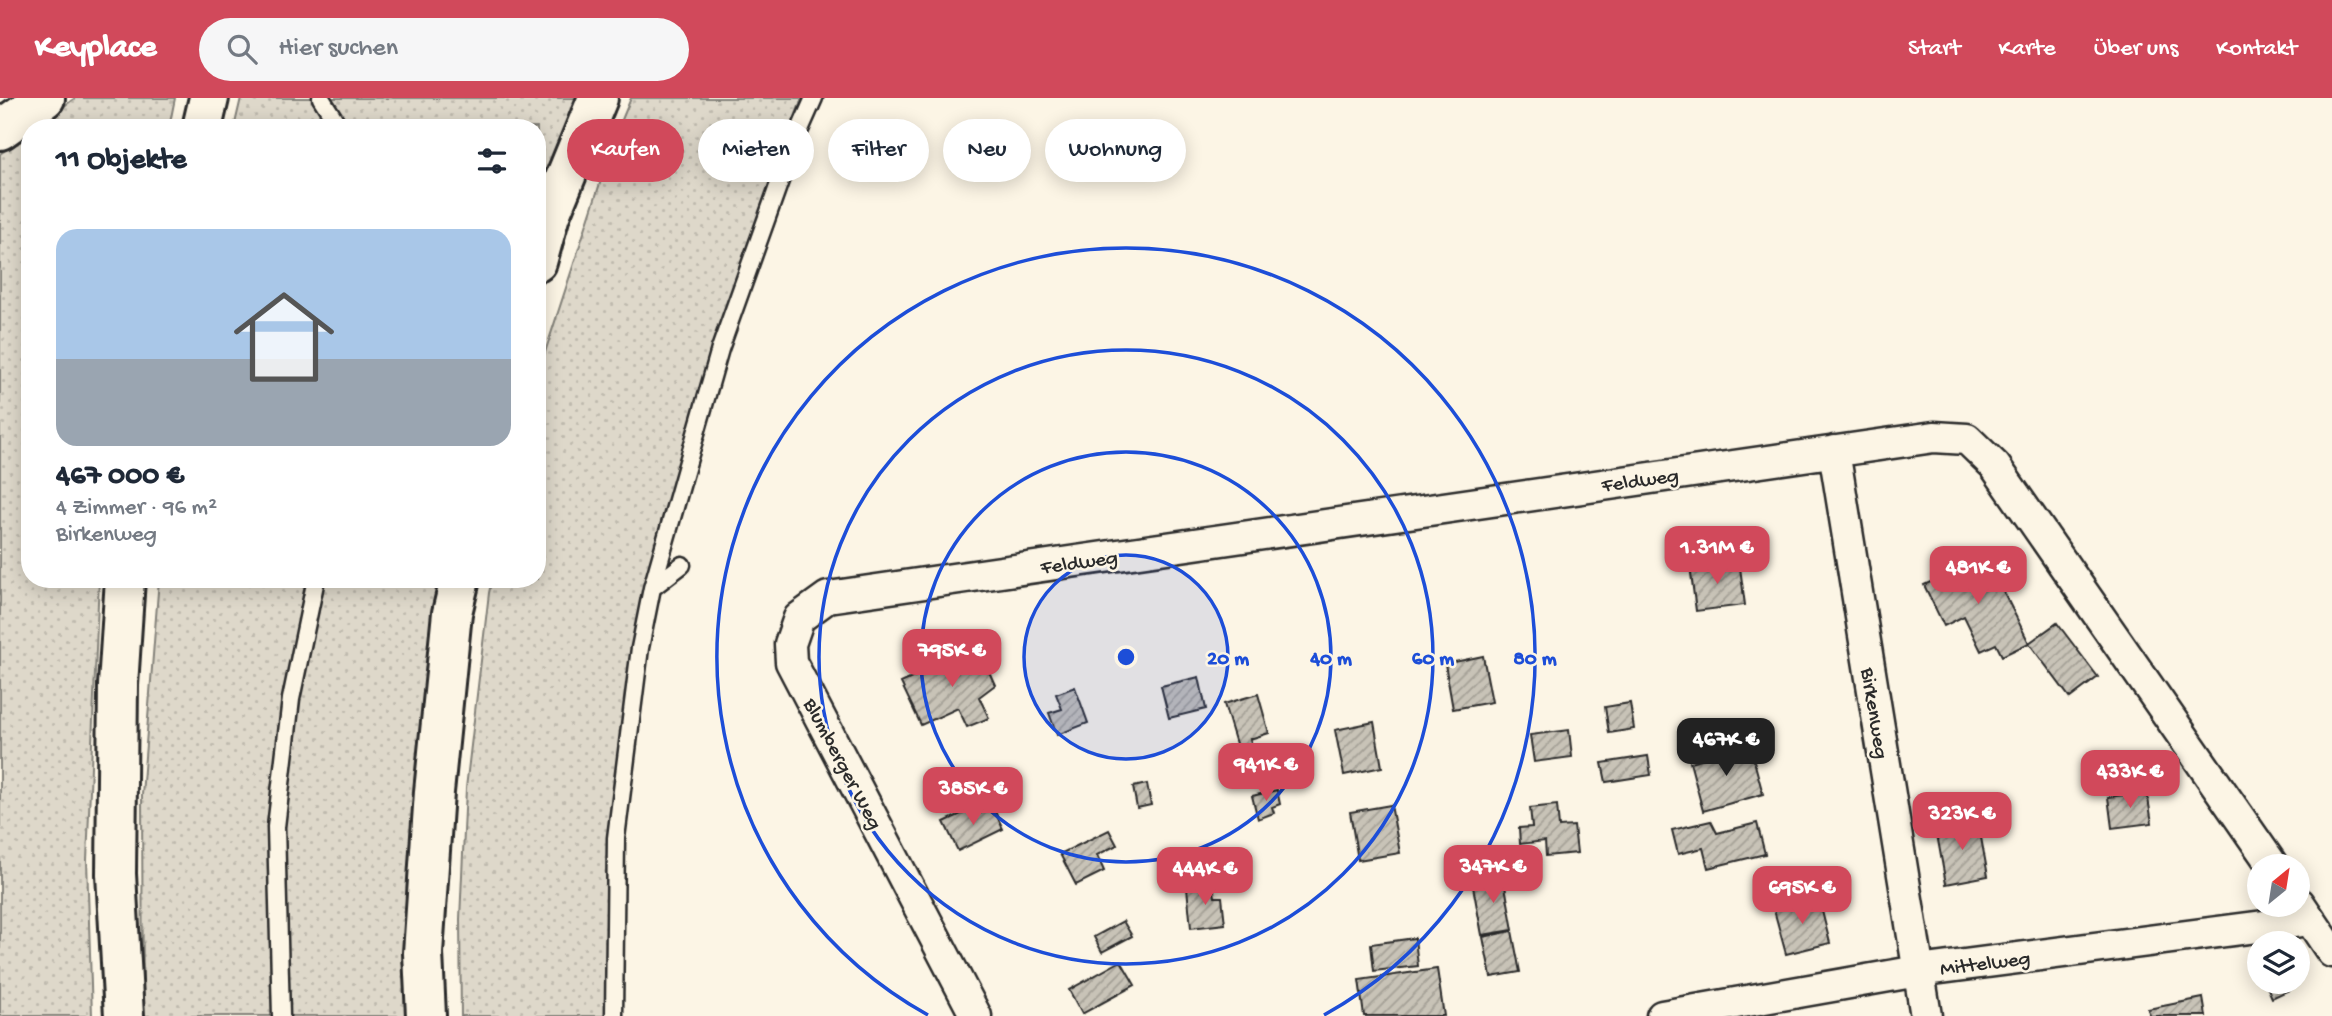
<!DOCTYPE html>
<html lang="de">
<meta charset="utf-8">
<style>
:root{--surface:#fff;--page:#f6f6f7;--text:#1f2937;--muted:#747a83;--line:#e0e1e3;--accent:#d1495b}
body{margin:0;font-family:"Gochi Hand",sans-serif;background:var(--page);color:var(--text);height:100vh;display:flex;flex-direction:column;font-size:26px;white-space:nowrap}
*{box-sizing:border-box;margin:0}
p{font-size:23px;color:var(--muted)}
.icon{flex:none;width:38px;height:38px;fill:none;stroke:currentColor;stroke-width:2;stroke-linecap:round;stroke-linejoin:round}
.map{position:relative;flex:1;overflow:hidden}
.details{position:absolute;left:21px;top:21px;width:525px;height:469px;display:flex;flex-direction:column;background:var(--surface);border-radius:28px;box-shadow:0 4px 18px #0003}
.details>*{flex:none}
.guide{position:absolute;left:567px;top:21px;width:665px;height:63px;display:flex;gap:14px}
.needle{width:46px;rotate:30deg}
.controls{position:absolute;left:2247px;top:756px;display:grid;gap:14px}
.controls a{display:grid;place-items:center;width:63px;height:63px;border-radius:50%;background:var(--surface);box-shadow:0 4px 18px #0003;font-size:35px}
.price{position:absolute;translate:-50% -60px;padding:0 16px;border-radius:14px;background:var(--accent);color:#fff;font-size:23px;line-height:46px;filter:drop-shadow(0 2px 4px #0008)}
.price::after{content:'';position:absolute;left:50%;top:42px;width:21px;height:16px;margin-left:-10px;background:inherit;clip-path:polygon(0 0,100% 0,50% 100%)}
.price.active{background:#222;color:#fff}
ul{padding:0;list-style:none}
li{display:grid;align-content:center;gap:14px;height:371px;padding:0 35px}
li+li{border-top:2px solid var(--line)}
li span{display:grid;place-items:center;height:217px;border-radius:21px;color:#555}
li>.icon{margin-inline-start:auto}
span .icon{width:126px;height:126px;fill:#fffc;stroke-width:1}
li b{font-size:30px}
h2{display:flex;justify-content:space-between;align-items:center;height:84px;padding:0 35px;font-size:30px}
.chip{padding:0 24px;border-radius:32px;background:var(--surface);box-shadow:0 4px 18px #0003;font-size:24px;line-height:63px}
.chip.active{background:var(--accent);color:#fff}
header{display:flex;align-items:center;gap:42px;box-sizing:border-box;height:98px;padding:0 35px;background:var(--accent);color:#fff}
header strong{font-size:33px}
nav{display:flex;gap:38px;margin-inline-start:auto;font-size:24px}
.search{width:490px;height:63px;background:var(--page);display:flex;align-items:center;gap:18px;box-sizing:border-box;padding:0 24px;border-radius:38px;color:var(--muted);font-size:26px}
.map>svg:first-child{display:block}
.grass{fill:url(#grass-dots);stroke:#84827a;stroke-width:2}
.building{fill:url(#building-hatch);stroke:#2b2b2b;stroke-width:2}
.lines{fill:none;stroke-linecap:round;stroke-linejoin:round}
.service-casing{stroke:#2b2b2b;stroke-width:21}
.minor-casing{stroke:#2b2b2b;stroke-width:35}
.motorway-casing{stroke:#2b2b2b;stroke-width:44}
.service{stroke:#fcf5e5;stroke-width:16}
.minor{stroke:#fcf5e5;stroke-width:30}
.motorway{stroke:#fcf5e5;stroke-width:38}
.ring{fill:none;stroke:#1d4ed8;stroke-width:3.5}
.labels{text-anchor:middle;stroke-width:5;stroke-linejoin:round;paint-order:stroke}
.street-label{font-size:21px;fill:#2b2b2b;stroke:#fcf5e5}
.centre{fill:#1d4ed8;stroke:#fcf5e5;stroke-width:3.5}
.ring-label{font-size:21px;text-anchor:middle;font-weight:bold;fill:#1d4ed8;stroke:#fcf5e5;stroke-width:5;stroke-linejoin:round;paint-order:stroke}
</style>
<header>
<strong>Keyplace</strong>
<div class="search"><svg class="icon" aria-label="search" viewBox="0 0 24 24"><circle cx="10" cy="10" r="6"/><path d="M15 15l6 6"/></svg>Hier suchen</div>
<nav><a>Start</a><a>Karte</a><a>Über uns</a><a>Kontakt</a></nav>
</header>
<div class="map">
<svg width="2332" height="918" viewBox="0 0 2332 918">
<defs>
<pattern id="grass-dots" width="8" height="8" patternUnits="userSpaceOnUse" patternTransform="scale(1.75)"><rect width="8" height="8" fill="#ded8ca"/><path d="M2 2h.1M6 6h.1" fill="none" stroke="#bfbaae" stroke-width="1.8" stroke-linecap="round"/></pattern>
<pattern id="building-hatch" width="6" height="6" patternUnits="userSpaceOnUse" patternTransform="scale(1.75)"><rect width="6" height="6" fill="#c8c3b7"/><path d="M-1 1l2-2M0 6l6-6M5 7l2-2" fill="none" stroke="#a39f95"/></pattern>
</defs>
<rect width="100%" height="100%" fill="#fcf5e5"/>
<filter id="ink" filterUnits="userSpaceOnUse"><feTurbulence type="fractalNoise" baseFrequency=".0143" numOctaves="2"/><feDisplacementMap in="SourceGraphic" scale="14" xChannelSelector="R" yChannelSelector="G"/><feConvolveMatrix kernelMatrix="1 2 1 2 8 2 1 2 1" color-interpolation-filters="sRGB"/></filter>
<g filter="url(#ink)">
<!-- grass -->
<path class="grass" d="M 75,0 L 175,0 L 169,30 L 35,30 Z
M 241,0 L 578,0 L 537,115 L 537,30 L 234,30 Z
M 631,0 L 802,0 L 748,145 L 644,485 L 607,744 L 606,918 L 461,918 L 460,821 L 466,690 L 489,495 L 492,481 L 537,481 L 537,279 L 616,36 Z
M 30,34 L 30,481 L 99,481 L 87,762 L 92,918 L 0,918 L 0,56 Z
M 159,481 L 443,481 L 413,918 L 143,918 L 142,697 Z"/>
<!-- building -->
<path class="building" d="M 1986,458 L 2029,545 L 2002,558 L 1996,546 L 1981,553 L 1964,518 L 1944,528 L 1924,487 Z
M 1739,462 L 1745,507 L 1696,513 L 1690,468 Z
M 2057,525 L 2098,579 L 2070,600 L 2029,545 Z
M 978,549 L 995,587 L 979,599 L 989,620 L 967,629 L 958,610 L 921,627 L 901,585 Z
M 1483,558 L 1492,604 L 1453,611 L 1445,566 Z
M 1199,579 L 1206,611 L 1169,620 L 1161,588 Z
M 1075,589 L 1088,625 L 1057,637 L 1049,615 L 1062,611 L 1056,596 Z
M 1258,596 L 1269,635 L 1250,641 L 1254,655 L 1240,659 L 1224,606 Z
M 1630,605 L 1634,631 L 1609,635 L 1605,609 Z
M 1374,624 L 1382,669 L 1344,677 L 1335,632 Z
M 1569,632 L 1572,659 L 1534,664 L 1530,637 Z
M 1750,648 L 1763,696 L 1703,713 L 1690,664 Z
M 1648,658 L 1651,677 L 1606,684 L 1602,665 Z
M 1147,686 L 1151,707 L 1137,710 L 1133,689 Z
M 1277,692 L 1280,706 L 1272,709 L 1274,715 L 1258,721 L 1252,698 Z
M 2147,694 L 2152,725 L 2112,730 L 2108,699 Z
M 1391,707 L 1400,755 L 1358,762 L 1350,714 Z
M 1557,707 L 1559,729 L 1574,728 L 1577,755 L 1546,758 L 1545,743 L 1520,746 L 1519,730 L 1532,729 L 1530,710 Z
M 978,708 L 981,715 L 993,709 L 1003,731 L 958,753 L 944,724 Z
M 1711,723 L 1717,735 L 1757,725 L 1765,756 L 1708,770 L 1703,750 L 1678,756 L 1672,732 Z
M 1978,723 L 1988,778 L 1946,786 L 1936,731 Z
M 1109,732 L 1117,747 L 1097,757 L 1104,773 L 1076,787 L 1060,756 Z
M 1503,777 L 1513,832 L 1482,837 L 1472,783 Z
M 1213,787 L 1215,799 L 1222,799 L 1225,826 L 1191,830 L 1187,790 Z
M 1819,801 L 1830,845 L 1786,856 L 1774,812 Z
M 1123,823 L 1132,838 L 1102,854 L 1094,839 Z
M 1512,833 L 1520,874 L 1491,879 L 1483,839 Z
M 1415,840 L 1418,868 L 1374,873 L 1371,846 Z
M 1121,863 L 1135,887 L 1082,916 L 1069,892 Z
M 1437,871 L 1444,918 L 1364,918 L 1359,882 Z
M 2265,884 L 2288,884 L 2291,891 L 2272,900 Z
M 2203,900 L 2206,918 L 2150,918 L 2148,911 Z"/>
<g class="lines">
<!-- service casing -->
<g class="service-casing">
<path id="service" d="M 321,0 L 340,30
M 652,490 L 682,467
M 281,918 L 276,729 L 291,601 L 316,481
M 614,918 L 616,740 L 640,550 L 652,490 L 720,251 L 791,52 L 814,0"/>
</g>
<!-- minor casing -->
<g class="minor-casing">
<path id="minor" d="M 1834,353 L 1926,918
M 2299,805 L 2332,854
M 976,918 L 791,564 L 790,546 L 799,520 L 828,499 L 1934,339 L 1967,341 L 1995,368 L 2273,768
M 1662,918 L 1918,873 L 2310,822"/>
</g>
<!-- motorway casing -->
<g class="motorway-casing">
<path id="motorway" d="M 202,30 L 209,0
M 0,32 L 45,0
M 537,164 L 550,117 L 598,0
M 124,918 L 116,776 L 118,587 L 125,481
M 426,918 L 423,855 L 434,694 L 452,515 L 460,481"/>
</g>
<!-- service -->
<use href="#service" class="service"/>
<!-- minor -->
<use href="#minor" class="minor"/>
<!-- motorway -->
<use href="#motorway" class="motorway"/>
</g>
</g>
<!-- distance rings -->
<circle cx="1126" cy="559" r="102" fill="#1d4ed8" fill-opacity=".12"/>
<g class="ring">
<circle cx="1126" cy="559" r="102"/>
<circle cx="1126" cy="559" r="205"/>
<circle cx="1126" cy="559" r="307"/>
<path d="M928 917A409 409 0 1 1 1324 917"/>
</g>
<g class="labels">
<!-- street labels -->
<g class="street-label">
<text transform="translate(1640 381) rotate(-8)" y="7">Feldweg</text>
<text transform="translate(1079 463) rotate(-8)" y="7">Feldweg</text>
<text transform="translate(1876 615) rotate(81)" y="7">Birkenweg</text>
<text transform="translate(844 665) rotate(62)" y="7">Blumberger Weg</text>
<text transform="translate(1985 864) rotate(-7)" y="7">Mittelweg</text>
</g>
</g>
<circle cx="1126" cy="559" r="10" class="centre"/>
<g class="ring-label">
<text x="1228" y="566">20 m</text>
<text x="1331" y="566">40 m</text>
<text x="1433" y="566">60 m</text>
<text x="1535" y="566">80 m</text>
</g>
</svg>
<div class="controls">
<a><svg class="needle" viewBox="-14 -14 28 28"><path d="M0-13l5 13h-10z" fill="#e53935"/><path d="M0 13l5-13h-10z" fill="#747a83"/></svg></a>
<a><svg class="icon" aria-label="layers" viewBox="0 0 24 24"><path d="M12 4l9 5-9 5-9-5zM3 14l9 5 9-5"/></svg></a>
</div>
<b class="price" style="left:1717px;top:488px">1.31M €</b>
<b class="price" style="left:1978px;top:508px">481K €</b>
<b class="price" style="left:952px;top:591px">795K €</b>
<b class="price active" style="left:1726px;top:680px">467K €</b>
<b class="price" style="left:1266px;top:705px">941K €</b>
<b class="price" style="left:2130px;top:712px">433K €</b>
<b class="price" style="left:973px;top:729px">385K €</b>
<b class="price" style="left:1962px;top:754px">323K €</b>
<b class="price" style="left:1493px;top:807px">347K €</b>
<b class="price" style="left:1205px;top:809px">444K €</b>
<b class="price" style="left:1802px;top:828px">695K €</b>
<div class="guide">
<a class="chip active">Kaufen</a>
<a class="chip">Mieten</a>
<a class="chip">Filter</a>
<a class="chip">Neu</a>
<a class="chip">Wohnung</a>
</div>
<section class="details">
<h2>11 Objekte<svg class="icon" aria-label="filters" viewBox="0 0 24 24"><path d="M4 7h16M4 17h16"/><circle cx="9" cy="7" r="2"/><circle cx="15" cy="17" r="2"/></svg></h2>
<ul>
<li><span style="background:linear-gradient(#a9c7e8 60%,#9aa5b1 0)"><svg class="icon" aria-label="home" viewBox="0 0 24 24"><path d="M3 11l9-7 9 7M6 9v11h12V9"/></svg></span><div><b>467 000 €</b><p>4 Zimmer · 96 m²</p><p>Birkenweg</p></div></li>
</ul>
</section>
</div>
